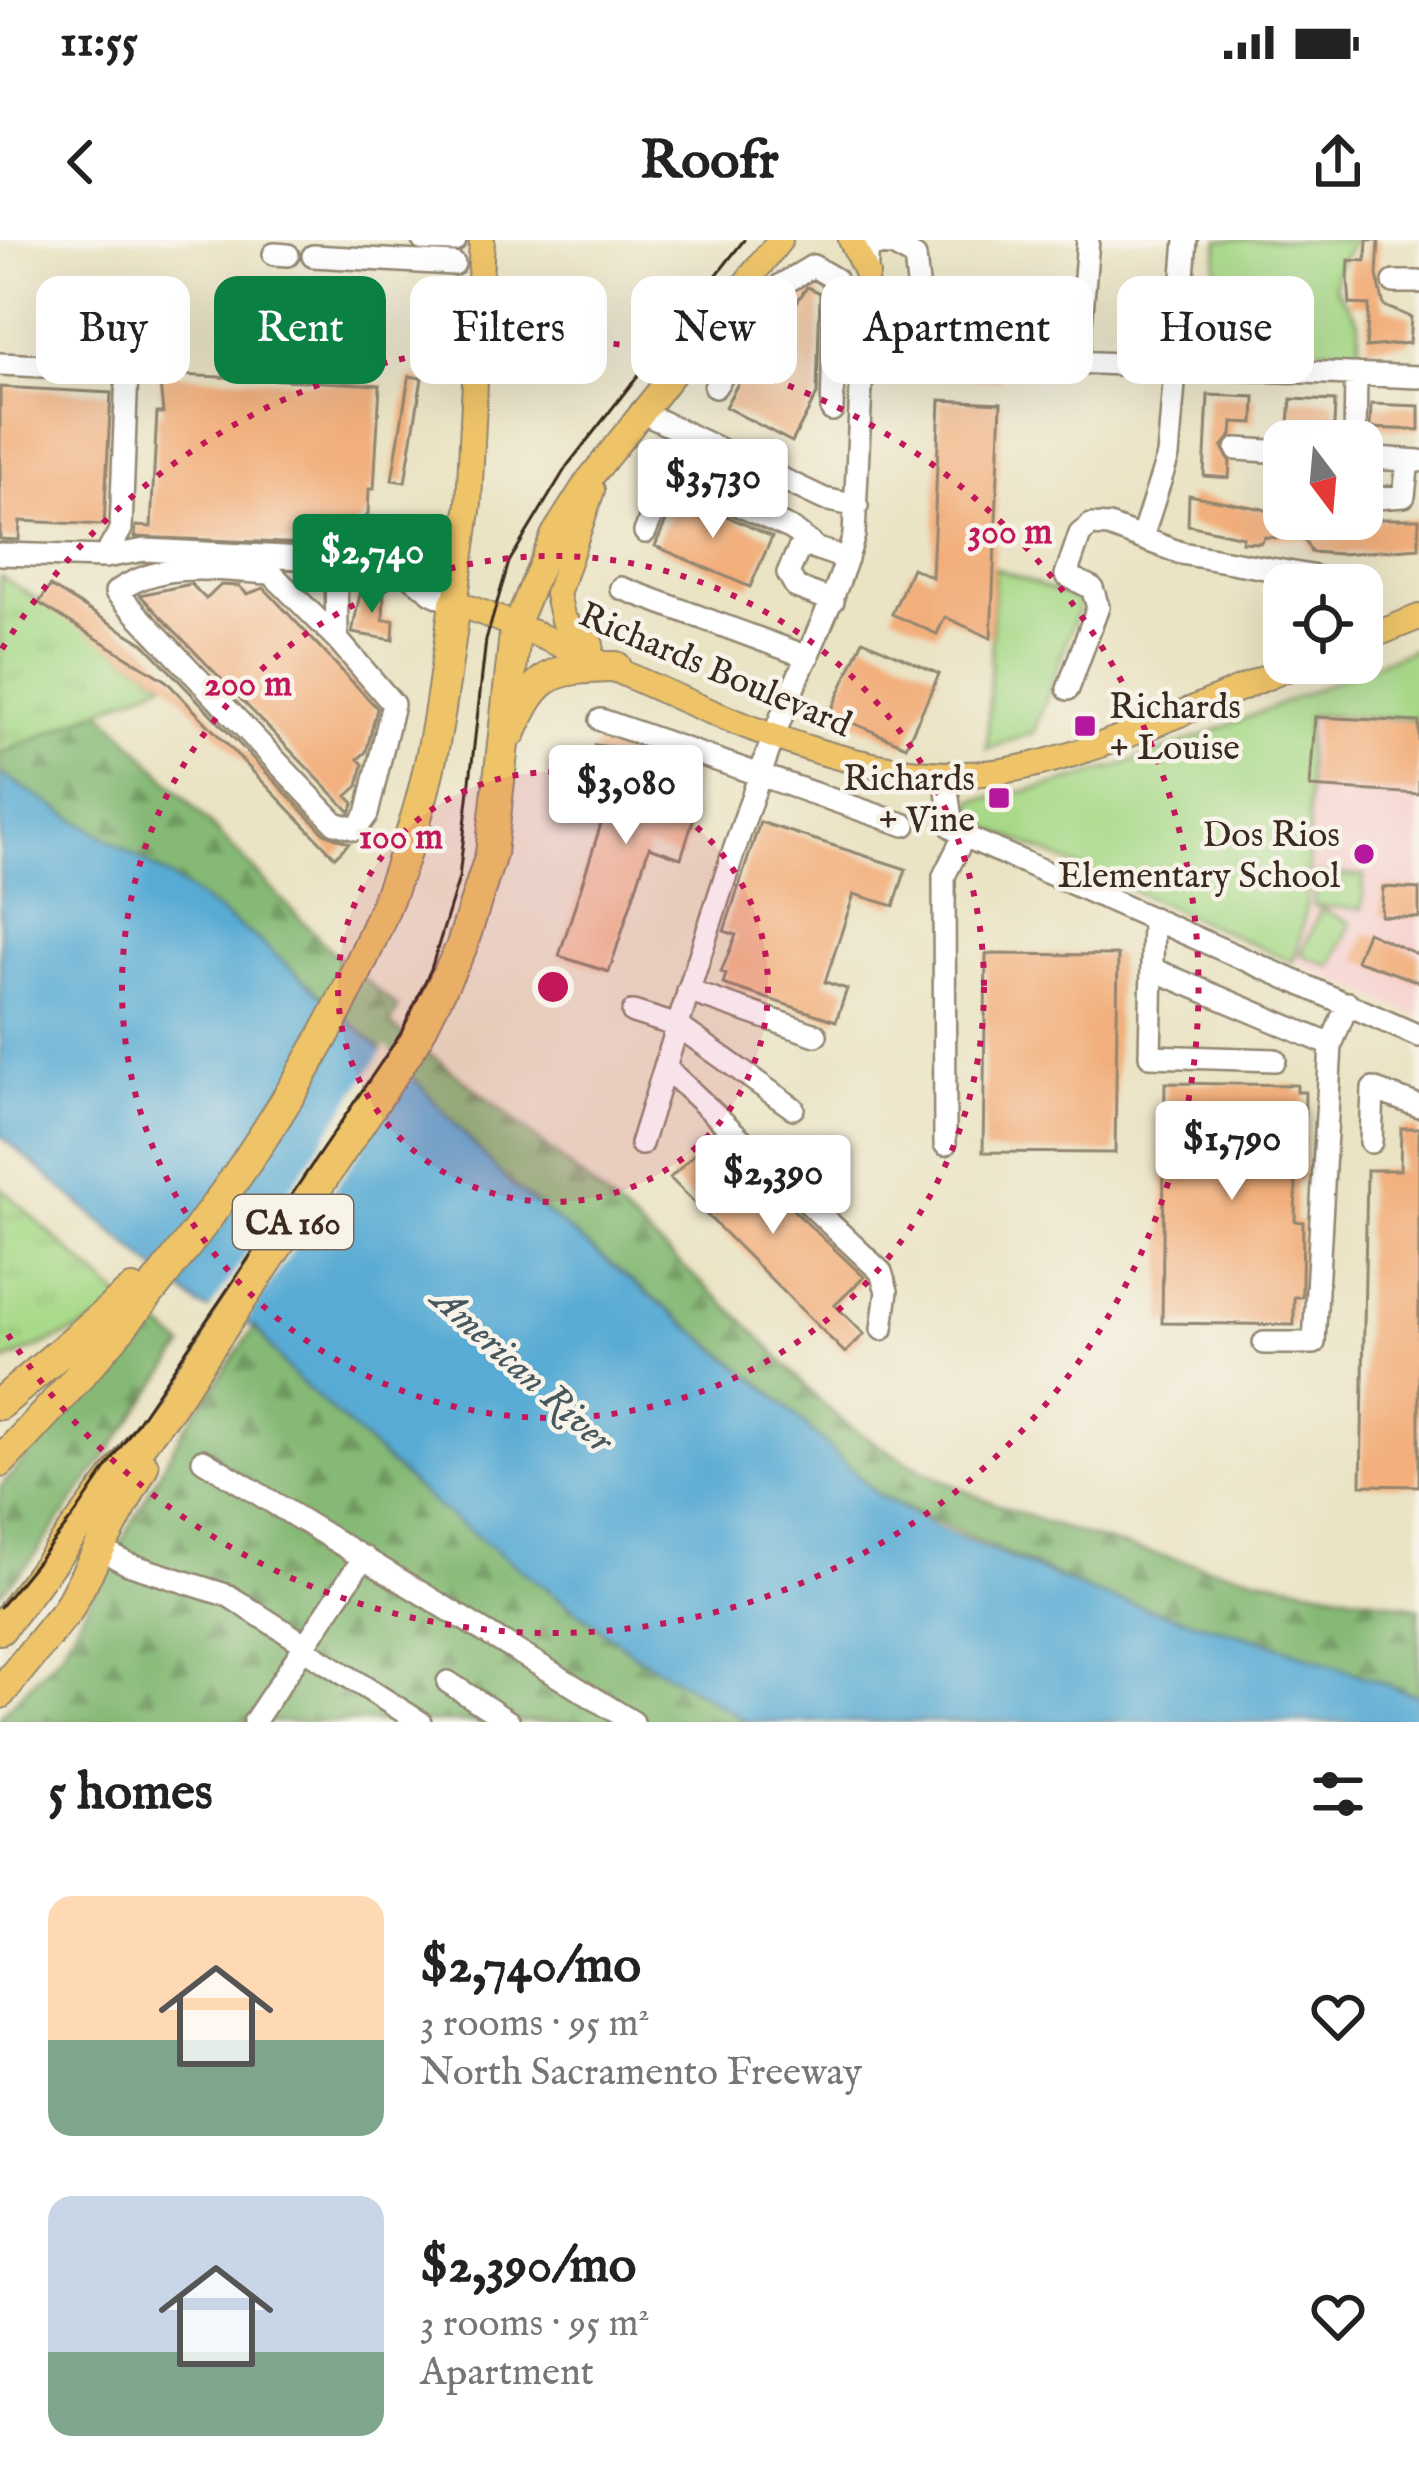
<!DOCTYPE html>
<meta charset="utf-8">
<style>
:root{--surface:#fff;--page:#f6f6f6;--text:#222;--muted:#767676;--accent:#0b8043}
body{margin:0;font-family:"IM FELL English",serif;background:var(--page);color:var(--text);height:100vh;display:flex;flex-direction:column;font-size:45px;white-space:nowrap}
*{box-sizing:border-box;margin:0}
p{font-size:39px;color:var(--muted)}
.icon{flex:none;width:66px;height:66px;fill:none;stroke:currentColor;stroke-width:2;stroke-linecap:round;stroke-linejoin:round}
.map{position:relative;height:1482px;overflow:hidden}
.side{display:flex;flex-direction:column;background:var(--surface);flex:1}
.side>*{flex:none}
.banner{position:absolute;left:36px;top:36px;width:1347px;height:108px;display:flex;gap:24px}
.needle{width:78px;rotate:164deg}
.buttons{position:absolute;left:1263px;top:180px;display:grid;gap:24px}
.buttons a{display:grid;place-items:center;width:120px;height:120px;border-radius:24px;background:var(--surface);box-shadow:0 12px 48px #0002;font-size:60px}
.price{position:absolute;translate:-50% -102px;padding:0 27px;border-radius:12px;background:#fff;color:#222;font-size:39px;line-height:78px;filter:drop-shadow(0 3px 6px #0008)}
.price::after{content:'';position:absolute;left:50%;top:72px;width:36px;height:27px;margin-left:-18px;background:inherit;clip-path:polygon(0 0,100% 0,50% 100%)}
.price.active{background:var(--accent);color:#fff}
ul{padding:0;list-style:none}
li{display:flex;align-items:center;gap:36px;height:300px;padding:0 48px}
li span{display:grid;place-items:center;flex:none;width:336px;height:240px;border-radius:24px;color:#555}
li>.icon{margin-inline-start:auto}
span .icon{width:144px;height:144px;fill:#fffc;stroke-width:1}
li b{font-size:51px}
h2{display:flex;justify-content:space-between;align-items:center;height:144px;padding:0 48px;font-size:51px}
.chip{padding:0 42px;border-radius:24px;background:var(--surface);box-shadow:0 12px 48px #0002;font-size:42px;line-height:108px}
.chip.active{background:var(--accent);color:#fff}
.status{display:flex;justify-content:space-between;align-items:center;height:84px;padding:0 60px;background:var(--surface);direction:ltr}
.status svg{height:33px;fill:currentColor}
header{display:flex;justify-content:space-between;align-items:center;height:156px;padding:0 48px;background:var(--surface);font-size:54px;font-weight:700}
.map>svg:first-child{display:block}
.built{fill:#f7d0ce}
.grass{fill:url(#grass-tufts);stroke:#718253;stroke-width:3}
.forest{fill:url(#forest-firs);stroke:#607249;stroke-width:3}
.green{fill:#a7d988;stroke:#718253;stroke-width:3}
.water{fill:#59abd4;stroke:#4a6a79;stroke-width:3}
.pier{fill:#eae3c4}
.building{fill:#f2af7c}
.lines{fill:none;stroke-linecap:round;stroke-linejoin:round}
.minor-casing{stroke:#928671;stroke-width:26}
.major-casing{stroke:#928671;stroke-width:28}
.highway-casing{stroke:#928671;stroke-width:34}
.minor{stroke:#fff;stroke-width:21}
.major{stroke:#efc469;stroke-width:24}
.highway{stroke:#efc469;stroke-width:30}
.tram{stroke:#3b2a1e;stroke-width:3}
.ring{fill:none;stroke:#c2185b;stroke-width:6;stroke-dasharray:6 12}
.poi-dot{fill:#b5179e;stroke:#f7f3e8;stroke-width:4.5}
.labels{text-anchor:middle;stroke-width:9;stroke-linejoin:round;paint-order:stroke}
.shield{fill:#f7f3e8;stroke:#73665b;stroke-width:3}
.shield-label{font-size:33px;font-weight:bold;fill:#3b2a1e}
.street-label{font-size:36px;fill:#3b2a1e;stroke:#f7f3e8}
.poi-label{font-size:36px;fill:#3b2a1e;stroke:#f7f3e8;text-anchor:end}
.water-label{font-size:39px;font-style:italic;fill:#46575e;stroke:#f7f3e8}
.centre{fill:#c2185b;stroke:#f7f3e8;stroke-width:6}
.ring-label{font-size:36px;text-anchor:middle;font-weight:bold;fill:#c2185b;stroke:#f7f3e8;stroke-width:9;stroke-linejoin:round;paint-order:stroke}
</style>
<div class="status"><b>11:55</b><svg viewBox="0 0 49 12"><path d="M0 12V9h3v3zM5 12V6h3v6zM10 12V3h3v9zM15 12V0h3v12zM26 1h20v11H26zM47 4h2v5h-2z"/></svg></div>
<header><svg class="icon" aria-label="back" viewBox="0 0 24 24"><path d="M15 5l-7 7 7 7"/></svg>Roofr<svg class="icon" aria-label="share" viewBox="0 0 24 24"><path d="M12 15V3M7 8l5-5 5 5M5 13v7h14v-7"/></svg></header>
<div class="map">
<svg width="1419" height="1482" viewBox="0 0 1419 1482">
<defs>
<pattern id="grass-tufts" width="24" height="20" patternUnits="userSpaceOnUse" patternTransform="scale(3)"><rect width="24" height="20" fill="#a7d988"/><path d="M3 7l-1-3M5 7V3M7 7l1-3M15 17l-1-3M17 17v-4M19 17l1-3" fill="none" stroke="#91ba75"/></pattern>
<pattern id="forest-firs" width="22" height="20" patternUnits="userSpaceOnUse" patternTransform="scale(3)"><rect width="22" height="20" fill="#85b974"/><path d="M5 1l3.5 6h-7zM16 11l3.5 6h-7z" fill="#6e975f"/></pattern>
</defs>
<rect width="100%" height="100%" fill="#f7f3e8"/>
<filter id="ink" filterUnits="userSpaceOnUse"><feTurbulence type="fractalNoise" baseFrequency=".00833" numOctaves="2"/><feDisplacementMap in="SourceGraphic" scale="24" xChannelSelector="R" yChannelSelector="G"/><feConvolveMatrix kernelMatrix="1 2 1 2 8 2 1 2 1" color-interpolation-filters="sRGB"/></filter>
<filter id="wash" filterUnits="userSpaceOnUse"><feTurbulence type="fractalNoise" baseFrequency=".004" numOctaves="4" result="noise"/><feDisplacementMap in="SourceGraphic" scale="48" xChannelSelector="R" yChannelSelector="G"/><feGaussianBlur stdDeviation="2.7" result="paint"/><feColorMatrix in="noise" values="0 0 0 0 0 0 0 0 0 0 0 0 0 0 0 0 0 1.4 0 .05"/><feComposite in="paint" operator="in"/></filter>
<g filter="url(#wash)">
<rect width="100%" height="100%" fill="#eae3c4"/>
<!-- built -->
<path class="built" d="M 1308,475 L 1419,479 L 1419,777 L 1293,722 L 1309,675 L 1311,642 L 1304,553 Z"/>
<!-- grass -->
<path class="grass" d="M 0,336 L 166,441 L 0,514 Z
M 0,947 L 132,1068 L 0,1123 Z"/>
<!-- forest -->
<path class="forest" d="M 101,470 L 331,711 L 398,768 L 390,785 C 511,871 623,973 733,1071 C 775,1108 811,1161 858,1192 C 1027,1304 1225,1330 1419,1368 L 1419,1456 L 1268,1402 L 1099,1355 L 878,1255 L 771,1152 L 508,942 L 418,843 L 261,702 L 173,639 L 0,533 L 0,514 Z
M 150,1077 L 184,1107 L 29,1323 L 0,1354 L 0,1247 Z
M 255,1087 L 291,1133 L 748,1482 L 0,1482 L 0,1476 L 61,1412 L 183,1190 Z"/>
<!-- green -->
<path class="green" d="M 1219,0 L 1355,0 L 1338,26 L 1335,46 L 1359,81 L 1359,110 L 1206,103 Z
M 995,328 L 1081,361 L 1034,492 L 987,509 Z
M 1419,407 L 1419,479 L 1308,475 C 1303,559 1321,642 1293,722 L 970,579 L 973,560 C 1128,540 1273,463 1419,407 Z
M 1315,634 L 1364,636 L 1362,669 L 1313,666 Z
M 1321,669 L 1351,683 L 1331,727 L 1301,714 Z"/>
<!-- water -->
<path class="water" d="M 0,533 L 173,639 L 261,702 L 418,843 L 508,942 L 771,1152 L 878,1255 L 943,1290 L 1099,1355 L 1268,1402 L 1419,1456 L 1419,1482 L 748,1482 L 637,1416 L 435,1265 L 291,1133 L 255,1087 L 199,1066 L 0,895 Z"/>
<!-- pier -->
<path class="pier" d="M 386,806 L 414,832 L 240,1088 L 206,1075 Z"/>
<g id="blocks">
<!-- building -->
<path class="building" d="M 1367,0 L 1379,0 L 1377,35 L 1384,66 L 1411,77 L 1409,103 L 1366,107 L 1369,65 L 1350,64 L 1348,38 L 1349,20 L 1366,21 Z
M 807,47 L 820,53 L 817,154 L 792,202 L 725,167 L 756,111 L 760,113 L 776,83 L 781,86 Z
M 943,85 L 1004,89 L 1000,140 L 939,136 Z
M 159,134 L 380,145 L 374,249 L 369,249 L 368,274 L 356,286 L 355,306 L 135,297 L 136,286 L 151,287 L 157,173 L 163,173 Z
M 409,136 L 422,138 L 405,242 L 392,240 Z
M 0,147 L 111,153 L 104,285 L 20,281 L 19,300 L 0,299 Z
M 1208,155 L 1255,157 L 1254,183 L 1233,182 L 1232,195 L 1222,207 L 1230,222 L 1229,238 L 1204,236 Z
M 1291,159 L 1335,161 L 1334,186 L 1289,184 Z
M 940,160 L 1001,163 L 991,398 L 945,377 L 937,394 L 892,374 L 912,328 L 932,337 Z
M 1371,164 L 1419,166 L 1419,190 L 1370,188 Z
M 678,254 L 772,297 L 750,347 L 655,306 Z
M 1189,255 L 1263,269 L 1284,279 L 1419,279 L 1419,308 L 1340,314 L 1311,312 L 1305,300 L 1265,297 L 1260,303 L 1242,302 L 1243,297 L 1188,285 Z
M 191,344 L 206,359 L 221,345 L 239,346 L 247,354 L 264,348 L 377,468 L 366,512 L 358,519 L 363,524 L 358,546 L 347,556 L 354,563 L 350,572 L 140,355 Z
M 50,346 L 144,404 L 324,593 L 349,603 L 335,617 L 166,441 L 39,363 Z
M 361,349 L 384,351 L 383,380 L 394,380 L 393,400 L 352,393 Z
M 863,400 L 939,434 L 906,506 L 830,473 Z
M 1315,477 L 1419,482 L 1419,554 L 1310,547 Z
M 595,505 L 648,512 L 668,519 L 667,528 L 695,537 L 683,569 L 695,574 L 681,618 L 649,607 L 609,732 L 559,716 L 615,540 L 589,526 Z
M 760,582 L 906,629 L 894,666 L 854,654 L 825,742 L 847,749 L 836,781 L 723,744 L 726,734 L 721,732 L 736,695 L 724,691 Z
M 1383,647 L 1419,649 L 1419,678 L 1381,676 Z
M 1367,692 L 1419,715 L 1419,742 L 1356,720 Z
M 986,714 L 1118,715 L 1115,913 L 983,912 Z
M 1165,843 L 1297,845 L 1297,852 L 1305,852 L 1304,940 L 1296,940 L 1295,981 L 1303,982 L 1302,1045 L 1302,1057 L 1294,1057 L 1294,1085 L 1162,1083 Z
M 1401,888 L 1419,888 L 1419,1246 L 1361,1245 L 1367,930 L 1400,930 Z
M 714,895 L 864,1037 L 835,1065 L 864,1094 L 845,1113 L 670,938 Z"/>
</g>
</g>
<g filter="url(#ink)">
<use href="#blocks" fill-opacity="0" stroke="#928671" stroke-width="3"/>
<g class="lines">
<!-- minor casing -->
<g class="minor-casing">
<path id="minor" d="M 423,0 L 455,1
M 868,4 L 893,5 L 915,17 L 920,62
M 274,14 L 288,15
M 313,16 L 454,24
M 1394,42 L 1419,42
M 1029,120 L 1419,137
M 1078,121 L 1088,0
M 0,124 L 127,130 L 121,289 L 105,317
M 715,147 L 781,45 L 813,26 L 835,39 L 833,135
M 832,170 L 833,135 L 845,136
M 641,172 L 824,259 L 857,266
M 1355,201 L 1356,134
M 1237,209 L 1284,212
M 1362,217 L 1419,221
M 1362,259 L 1404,256 L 1408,221
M 645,292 L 669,234 L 792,289 L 815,307
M 1142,297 L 1168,216 L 1186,0
M 0,314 L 105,317 L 145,310 L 362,321 L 384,315 L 432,353 L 455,363
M 336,320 L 337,399 L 393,464 L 367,574 L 356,589 L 335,583 L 116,352 C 163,319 216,330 271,333 L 337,399
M 399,324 L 465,298
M 621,348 L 808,417
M 833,361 L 796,347 L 788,333 L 798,311 L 809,306 L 847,319
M 1068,449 L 1098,367 L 1092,348 L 1066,335 L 1080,294 L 1091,285 L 1109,286 L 1181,313 L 1316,337 L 1328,345
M 601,480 L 905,585
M 945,536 L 952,587 L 964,596 L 1419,796
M 1153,678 L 1150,816 L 1275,820
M 1152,729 L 1331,805 L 1314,1103 L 1264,1103
M 688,751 L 816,795
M 633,772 L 678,786 L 793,868
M 1331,805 L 1348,763
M 665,827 L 881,1032 L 887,1051 L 882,1089
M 1371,902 L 1373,849 L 1419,866
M 641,904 C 683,769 724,634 772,501 C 797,431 834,367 854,295 L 868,0
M 945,904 L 944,636 L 964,596
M 203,1220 L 633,1482
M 100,1309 L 128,1324 L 229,1356 L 306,1405
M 303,1408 L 420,1482
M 448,1442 L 509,1482
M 254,1482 L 364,1317"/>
</g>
<!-- major casing -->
<g class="major-casing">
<path id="major" d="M 482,0 L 469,263 L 455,363 C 628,420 837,566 1019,528 C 1115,508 1210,459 1302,423
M 851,0 L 867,34
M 516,385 L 554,294 L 587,242 L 780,0
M 1362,400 L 1419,377
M 591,405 L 563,380 L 557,354 L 592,250"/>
</g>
<!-- highway casing -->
<g class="highway-casing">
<path id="highway" d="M 511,492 C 537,431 552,428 616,427
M 0,1164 L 132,1051
M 0,1222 C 171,1044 345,818 416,578 C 437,508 445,435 455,363
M 0,1389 L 171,1164 L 415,801 L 461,708 L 491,614 L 516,385
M 0,1453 L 68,1369 L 143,1226"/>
</g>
<!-- minor -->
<use href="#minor" class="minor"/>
<!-- major -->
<use href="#major" class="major"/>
<!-- highway -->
<use href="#highway" class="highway"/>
<!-- tram -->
<path class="tram" d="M 0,1367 L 74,1276 L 401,793 L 431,729 L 459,638 L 486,400 L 509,322 L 567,226 L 744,0"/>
</g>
</g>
<!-- distance rings -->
<circle cx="553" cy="747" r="215" fill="#c2185b" fill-opacity=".12"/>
<g class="ring">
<circle cx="553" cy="747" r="215"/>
<circle cx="553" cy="747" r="431"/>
<path d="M2 409A646 646 0 1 1 2 1085"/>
</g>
<!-- markers -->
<g class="poi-dot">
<rect x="1073" y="474" width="24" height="24" rx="6"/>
<rect x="987" y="546" width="24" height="24" rx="6"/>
<circle cx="1364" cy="614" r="12"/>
</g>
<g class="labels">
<!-- shield labels -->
<rect class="shield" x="233" y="955" width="120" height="54" rx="9"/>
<g class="shield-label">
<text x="293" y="994">CA 160</text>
</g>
<!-- street labels -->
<g class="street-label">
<text transform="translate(716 428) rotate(23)" y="13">Richards Boulevard</text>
</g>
<!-- poi labels -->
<g class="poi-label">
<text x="1109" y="478" text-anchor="start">Richards<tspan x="1109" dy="41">+ Louise</tspan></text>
<text x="975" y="550">Richards<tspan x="975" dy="41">+ Vine</tspan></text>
<text x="1340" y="606">Dos Rios<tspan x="1340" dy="41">Elementary School</tspan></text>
</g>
<!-- water labels -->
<g class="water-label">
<text transform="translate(524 1128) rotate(42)" y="14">American River</text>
</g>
</g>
<circle cx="553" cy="747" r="18" class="centre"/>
<g class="ring-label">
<text x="1010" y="303">300 m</text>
<text x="248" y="455">200 m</text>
<text x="401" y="608">100 m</text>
</g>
</svg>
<div class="buttons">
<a><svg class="needle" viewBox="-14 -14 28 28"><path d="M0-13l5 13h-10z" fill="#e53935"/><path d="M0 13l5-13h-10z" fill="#767676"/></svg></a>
<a><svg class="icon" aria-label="locate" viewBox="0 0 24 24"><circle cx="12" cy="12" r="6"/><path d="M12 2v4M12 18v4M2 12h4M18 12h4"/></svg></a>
</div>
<b class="price" style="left:713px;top:301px">$3,730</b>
<b class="price active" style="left:372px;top:376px">$2,740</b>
<b class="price" style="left:626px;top:607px">$3,080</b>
<b class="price" style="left:1232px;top:963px">$1,790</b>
<b class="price" style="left:773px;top:997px">$2,390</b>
<div class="banner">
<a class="chip">Buy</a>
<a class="chip active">Rent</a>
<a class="chip">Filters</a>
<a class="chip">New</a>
<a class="chip">Apartment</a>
<a class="chip">House</a>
</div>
</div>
<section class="side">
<h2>5 homes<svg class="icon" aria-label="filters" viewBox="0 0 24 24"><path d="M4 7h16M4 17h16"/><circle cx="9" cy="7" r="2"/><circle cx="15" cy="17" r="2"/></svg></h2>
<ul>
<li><span style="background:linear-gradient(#ffd9b3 60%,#7fa58c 0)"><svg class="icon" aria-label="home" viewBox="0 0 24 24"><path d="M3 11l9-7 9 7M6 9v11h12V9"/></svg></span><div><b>$2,740/mo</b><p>3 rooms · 95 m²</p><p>North Sacramento Freeway</p></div><svg class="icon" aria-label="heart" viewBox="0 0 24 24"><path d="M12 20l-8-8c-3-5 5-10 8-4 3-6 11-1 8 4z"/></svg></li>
<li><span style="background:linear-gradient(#c9d6e8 65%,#7fa58c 0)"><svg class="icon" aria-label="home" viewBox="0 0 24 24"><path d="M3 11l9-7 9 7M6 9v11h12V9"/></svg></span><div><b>$2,390/mo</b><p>3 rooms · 95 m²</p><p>Apartment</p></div><svg class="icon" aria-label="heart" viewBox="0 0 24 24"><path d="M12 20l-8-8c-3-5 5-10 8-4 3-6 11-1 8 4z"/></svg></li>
</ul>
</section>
